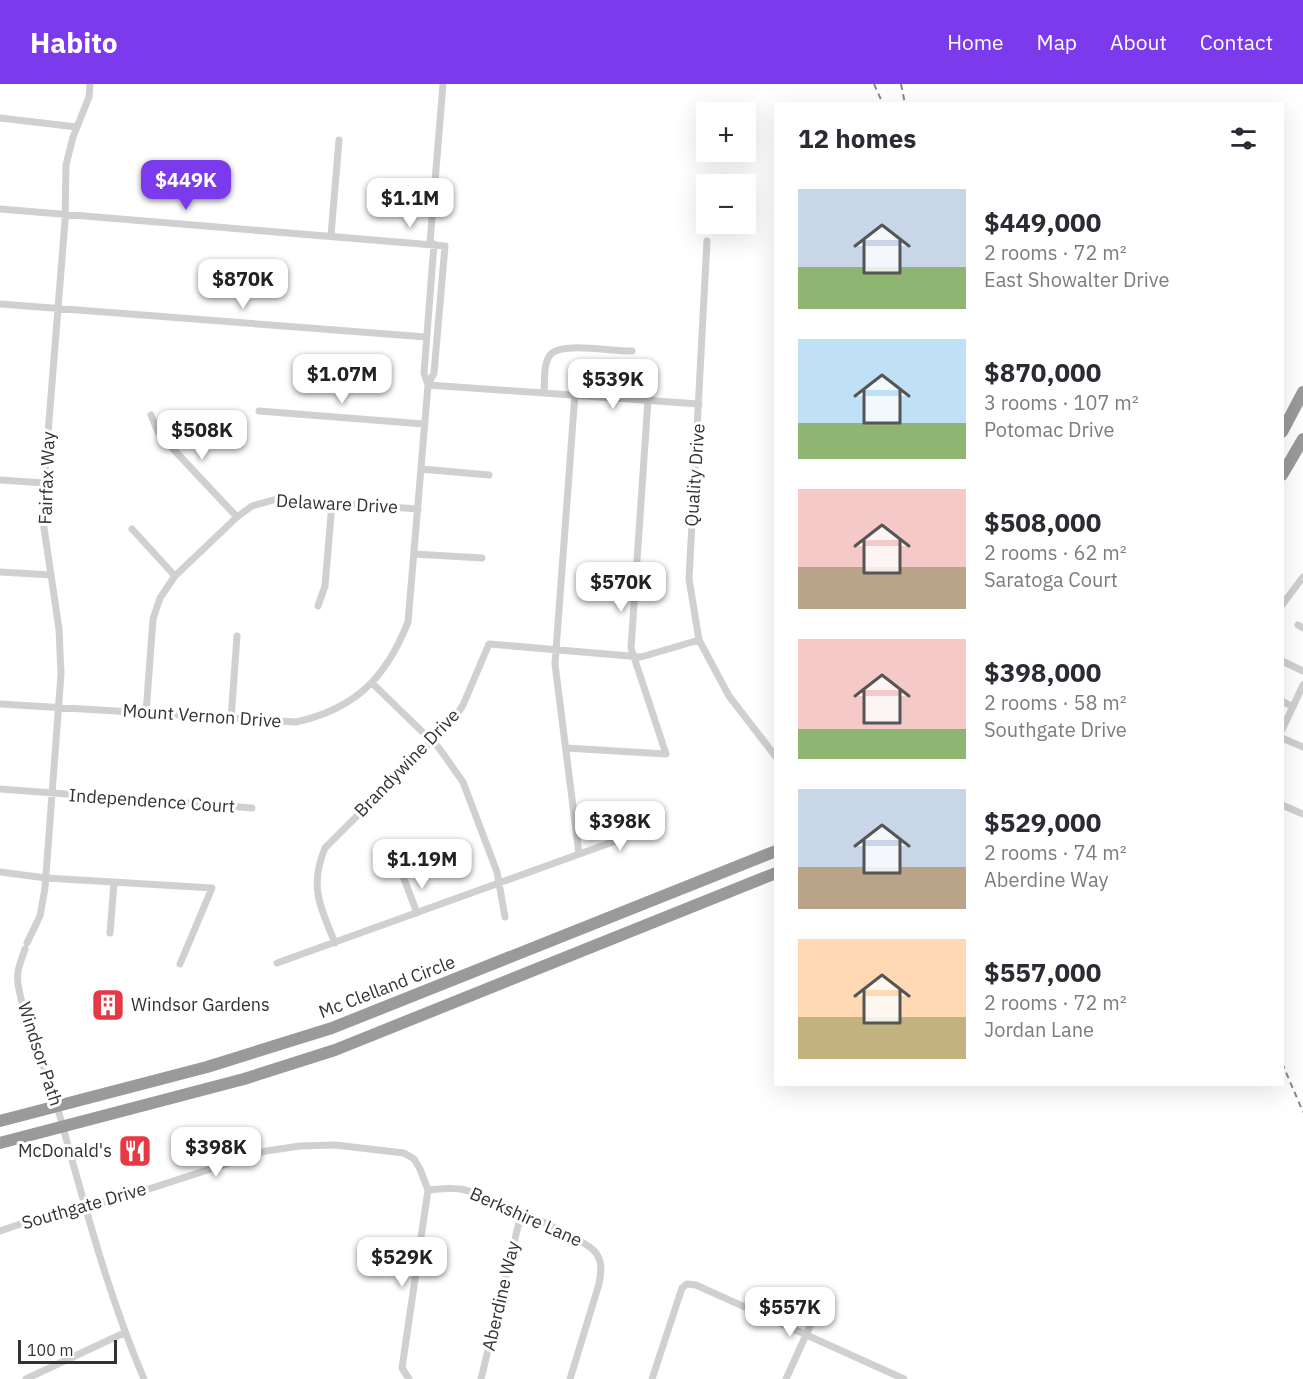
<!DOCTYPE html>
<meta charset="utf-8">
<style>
:root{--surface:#fff;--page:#f2f2f3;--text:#2b2b33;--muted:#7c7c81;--accent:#7c3aed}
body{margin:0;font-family:"IBM Plex Sans",sans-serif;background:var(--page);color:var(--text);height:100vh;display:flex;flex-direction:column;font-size:22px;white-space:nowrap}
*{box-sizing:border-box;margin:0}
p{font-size:20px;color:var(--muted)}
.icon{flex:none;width:33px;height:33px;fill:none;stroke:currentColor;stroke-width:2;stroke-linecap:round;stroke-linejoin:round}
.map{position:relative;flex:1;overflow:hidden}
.details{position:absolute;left:774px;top:18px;width:510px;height:984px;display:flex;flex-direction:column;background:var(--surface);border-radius:0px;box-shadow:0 6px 24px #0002}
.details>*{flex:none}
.tools{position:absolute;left:696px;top:18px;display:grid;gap:12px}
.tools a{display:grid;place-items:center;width:60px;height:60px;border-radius:0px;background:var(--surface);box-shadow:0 6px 24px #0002;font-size:30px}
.scale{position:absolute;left:18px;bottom:15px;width:99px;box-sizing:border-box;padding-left:6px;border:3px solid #333;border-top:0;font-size:16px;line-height:21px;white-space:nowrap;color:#333;-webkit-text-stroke:4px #fff;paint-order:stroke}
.price{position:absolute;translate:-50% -51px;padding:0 14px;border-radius:12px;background:#fff;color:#222;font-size:20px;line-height:39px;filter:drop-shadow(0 2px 3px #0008)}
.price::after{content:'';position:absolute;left:50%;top:36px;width:18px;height:14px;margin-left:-9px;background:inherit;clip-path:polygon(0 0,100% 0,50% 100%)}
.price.on{background:var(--accent);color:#fff}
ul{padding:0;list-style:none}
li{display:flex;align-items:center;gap:18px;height:150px;padding:0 24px}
li span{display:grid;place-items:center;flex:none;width:168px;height:120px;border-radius:0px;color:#555}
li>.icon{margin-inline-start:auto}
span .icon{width:72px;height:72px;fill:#fffc;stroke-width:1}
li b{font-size:26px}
h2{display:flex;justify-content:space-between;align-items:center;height:72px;padding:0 24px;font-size:26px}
header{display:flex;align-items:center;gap:36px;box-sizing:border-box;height:84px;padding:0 30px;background:var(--accent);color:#fff}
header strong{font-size:28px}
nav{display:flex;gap:33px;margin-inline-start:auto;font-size:21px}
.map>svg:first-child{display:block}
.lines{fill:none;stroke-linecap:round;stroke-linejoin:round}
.street{stroke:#d0d0d0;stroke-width:7}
.highway{stroke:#9a9a9a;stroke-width:12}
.rail{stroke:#888;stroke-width:2;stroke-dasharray:6 4.5;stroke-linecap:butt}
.labels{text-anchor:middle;stroke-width:6;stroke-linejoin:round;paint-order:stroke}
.street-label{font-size:18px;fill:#333;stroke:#fff}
.poi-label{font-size:18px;fill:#333;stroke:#fff;text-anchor:start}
</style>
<header>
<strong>Habito</strong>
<nav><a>Home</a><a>Map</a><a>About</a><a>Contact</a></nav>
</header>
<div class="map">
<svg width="1303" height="1295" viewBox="0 0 1303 1295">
<rect width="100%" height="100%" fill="#fff"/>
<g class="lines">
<!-- street -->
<path class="street" d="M 0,34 L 77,43
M 0,125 L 445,162 L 434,289 L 428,301
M 331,151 L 339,56
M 707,157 L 689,495 L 699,556 L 729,612 L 776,673
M 430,159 L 443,0
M 0,220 L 426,253
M 428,301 L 699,320
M 544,308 C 545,296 543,281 550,271 C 560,257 614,268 632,267
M 575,310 L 555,580 L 579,770
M 259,327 L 424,340
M 151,331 L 159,350 L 237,433
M 421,385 L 489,391
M 0,396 L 44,399
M 132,445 L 175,492
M 414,470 L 482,474
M 0,488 L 51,491
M 1282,521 L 1303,493
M 318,522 L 325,502 L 332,419
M 1298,541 L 1303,544
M 1282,577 L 1303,587
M 372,599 L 439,664 L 463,698 L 497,788 L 505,833
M 1282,617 L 1293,623
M 0,620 L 296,638 C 355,625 386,594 408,538 L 428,301 L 424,289 L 434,160
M 146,629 L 153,535 L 160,514 L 175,492 L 237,433 L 252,422 L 277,415 L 418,425
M 231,635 L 237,552
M 1282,646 L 1303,601
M 1282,654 L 1303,663
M 566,664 L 666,670 L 631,564 L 648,316
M 0,705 L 252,724
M 1282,721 L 1303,730
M 0,788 L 46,794 L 212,804 L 180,880
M 403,792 L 417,829
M 110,849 L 114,799
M 27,859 L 40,832 L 45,804 L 61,590 L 59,545 L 43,437 L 44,399 L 65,137 L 66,81 L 73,53 L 89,13 L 90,0
M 335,859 C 320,822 309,802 325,764 L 454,635 L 463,621 L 489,560 L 641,573 L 699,556
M 25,865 C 21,877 16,887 18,900 C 25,942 45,981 57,1022 C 83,1114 106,1206 144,1295
M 277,879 L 635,750 L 657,749
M 428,1106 C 440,1105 453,1103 465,1106 C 486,1111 587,1155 596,1169 C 603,1179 601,1189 599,1200 L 570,1295
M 0,1147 L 50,1130 L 118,1115 L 266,1067 L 300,1062 L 335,1061 L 404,1069 L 414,1075 L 420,1085 L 428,1106 L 402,1284 L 409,1295
M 26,1295 L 124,1249
M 481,1295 L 521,1130
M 652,1295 L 682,1204 L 687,1200 L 696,1201 L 904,1295
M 786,1295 L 819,1222"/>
<!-- highway -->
<path class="highway" d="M 1282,348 L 1303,308
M 1282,391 L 1303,355
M 0,1037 L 207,983 L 332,944 L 776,767
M 0,1059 L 244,995 L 335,966 L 776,789"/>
<!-- rail -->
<path class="rail" d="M 874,0 L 883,20
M 901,0 L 905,20
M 1282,979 L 1303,1028"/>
</g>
<!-- icons -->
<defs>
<g id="building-square" transform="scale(1.725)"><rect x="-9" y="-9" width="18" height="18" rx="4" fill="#e63946" stroke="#fff"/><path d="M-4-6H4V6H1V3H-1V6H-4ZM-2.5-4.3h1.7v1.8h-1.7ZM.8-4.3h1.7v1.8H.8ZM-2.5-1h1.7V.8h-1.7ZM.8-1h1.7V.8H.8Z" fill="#fff"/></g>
<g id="restaurant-square" transform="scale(1.725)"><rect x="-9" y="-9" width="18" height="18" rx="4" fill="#e63946" stroke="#fff"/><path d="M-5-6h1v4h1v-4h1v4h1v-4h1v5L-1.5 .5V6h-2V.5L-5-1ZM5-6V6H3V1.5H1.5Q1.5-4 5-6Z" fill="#fff"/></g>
</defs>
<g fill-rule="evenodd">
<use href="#building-square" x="108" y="921"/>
<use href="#restaurant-square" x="135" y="1067"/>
</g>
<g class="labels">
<!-- street labels -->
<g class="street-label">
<text transform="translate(695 391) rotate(-86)" y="6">Quality Drive</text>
<text transform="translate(47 394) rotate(-88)" y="6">Fairfax Way</text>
<text transform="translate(337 420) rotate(3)" y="6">Delaware Drive</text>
<text transform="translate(202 632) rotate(4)" y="6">Mount Vernon Drive</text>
<text transform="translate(407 679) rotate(-46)" y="6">Brandywine Drive</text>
<text transform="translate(152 717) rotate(4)" y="6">Independence Court</text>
<text transform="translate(387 903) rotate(-21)" y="6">Mc Clelland Circle</text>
<text transform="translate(40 970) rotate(72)" y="6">Windsor Path</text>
<text transform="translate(84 1122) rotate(-16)" y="6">Southgate Drive</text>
<text transform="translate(526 1133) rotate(24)" y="6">Berkshire Lane</text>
<text transform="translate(501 1212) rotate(-77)" y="6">Aberdine Way</text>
</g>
<!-- poi labels -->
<g class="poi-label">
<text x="131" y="927">Windsor Gardens</text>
<text x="112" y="1073" text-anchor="end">McDonald's</text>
</g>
</g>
</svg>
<div class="tools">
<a>+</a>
<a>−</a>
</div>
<div class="scale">100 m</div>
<b class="price on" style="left:186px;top:127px">$449K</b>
<b class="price" style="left:410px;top:145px">$1.1M</b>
<b class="price" style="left:243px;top:226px">$870K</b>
<b class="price" style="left:342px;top:321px">$1.07M</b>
<b class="price" style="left:613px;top:326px">$539K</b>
<b class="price" style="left:202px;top:377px">$508K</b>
<b class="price" style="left:621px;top:529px">$570K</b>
<b class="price" style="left:620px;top:768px">$398K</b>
<b class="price" style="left:422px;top:806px">$1.19M</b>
<b class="price" style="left:216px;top:1094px">$398K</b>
<b class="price" style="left:402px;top:1204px">$529K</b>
<b class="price" style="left:790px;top:1254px">$557K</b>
<section class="details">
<h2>12 homes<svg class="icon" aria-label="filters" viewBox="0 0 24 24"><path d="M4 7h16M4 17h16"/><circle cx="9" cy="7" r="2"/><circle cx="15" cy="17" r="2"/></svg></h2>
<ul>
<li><span style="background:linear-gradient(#c9d6e8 65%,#8fb573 0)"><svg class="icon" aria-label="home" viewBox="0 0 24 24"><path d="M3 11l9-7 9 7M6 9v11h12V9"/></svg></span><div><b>$449,000</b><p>2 rooms · 72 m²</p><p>East Showalter Drive</p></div></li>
<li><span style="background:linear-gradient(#bfe0f5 70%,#8fb573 0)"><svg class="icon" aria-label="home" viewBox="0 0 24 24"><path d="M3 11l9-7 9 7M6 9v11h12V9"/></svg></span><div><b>$870,000</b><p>3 rooms · 107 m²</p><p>Potomac Drive</p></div></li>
<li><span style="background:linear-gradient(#f6c9c9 65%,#b9a48a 0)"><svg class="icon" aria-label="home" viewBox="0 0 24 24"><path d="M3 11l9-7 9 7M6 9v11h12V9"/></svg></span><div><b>$508,000</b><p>2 rooms · 62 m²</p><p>Saratoga Court</p></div></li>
<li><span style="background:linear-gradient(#f6c9c9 75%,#8fb573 0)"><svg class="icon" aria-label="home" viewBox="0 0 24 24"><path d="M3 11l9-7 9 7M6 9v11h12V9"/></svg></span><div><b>$398,000</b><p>2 rooms · 58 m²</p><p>Southgate Drive</p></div></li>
<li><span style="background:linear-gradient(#c9d6e8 65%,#b9a48a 0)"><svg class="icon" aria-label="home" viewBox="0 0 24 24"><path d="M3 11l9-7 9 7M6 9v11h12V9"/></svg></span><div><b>$529,000</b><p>2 rooms · 74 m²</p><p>Aberdine Way</p></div></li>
<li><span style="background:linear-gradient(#ffd9b3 65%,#c2b280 0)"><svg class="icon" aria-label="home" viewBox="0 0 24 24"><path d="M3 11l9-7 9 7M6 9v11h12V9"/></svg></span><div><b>$557,000</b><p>2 rooms · 72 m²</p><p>Jordan Lane</p></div></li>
</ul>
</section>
</div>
